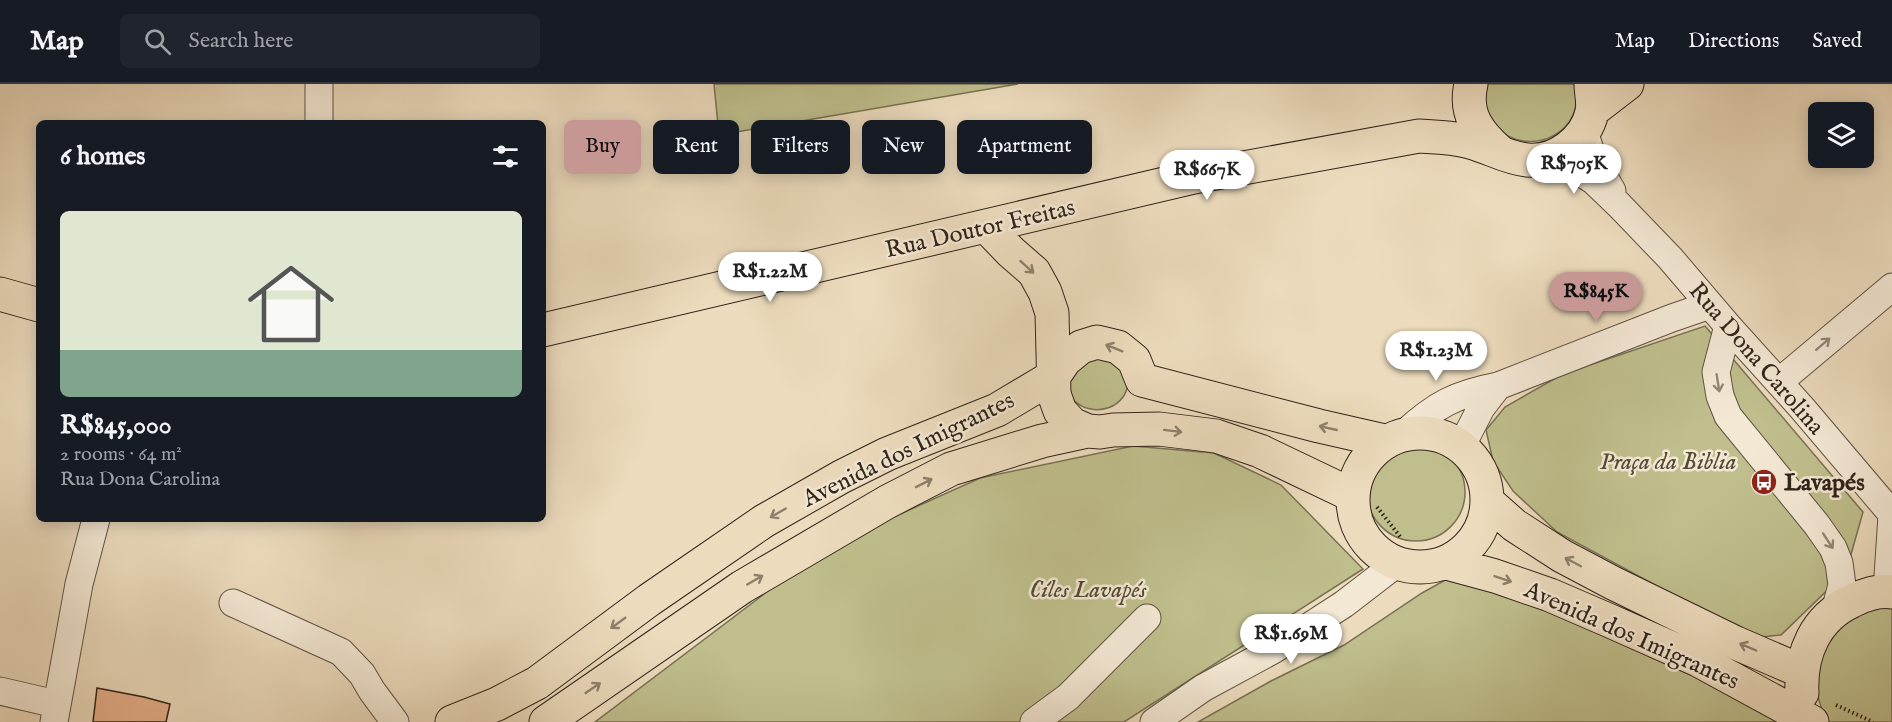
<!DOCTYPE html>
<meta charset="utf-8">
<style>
:root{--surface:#171b24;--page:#20242c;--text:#f1f3f6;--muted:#9ea1a6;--line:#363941;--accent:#c59692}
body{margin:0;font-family:"IM FELL English",serif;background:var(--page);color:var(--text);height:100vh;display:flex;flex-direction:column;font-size:22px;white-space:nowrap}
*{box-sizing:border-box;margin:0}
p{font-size:20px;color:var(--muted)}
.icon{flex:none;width:33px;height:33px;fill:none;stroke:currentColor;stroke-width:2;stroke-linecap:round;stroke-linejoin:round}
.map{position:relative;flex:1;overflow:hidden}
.details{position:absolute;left:36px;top:36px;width:510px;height:402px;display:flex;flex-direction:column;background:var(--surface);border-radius:9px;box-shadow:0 3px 15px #0003}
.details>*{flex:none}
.hud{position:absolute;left:564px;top:36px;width:570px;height:54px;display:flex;gap:12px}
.fabs{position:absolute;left:1808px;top:18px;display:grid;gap:12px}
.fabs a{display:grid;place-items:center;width:66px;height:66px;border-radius:9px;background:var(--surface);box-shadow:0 3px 15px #0003;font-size:30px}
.price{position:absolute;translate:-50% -51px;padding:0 14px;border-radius:21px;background:#fff;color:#222;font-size:20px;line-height:39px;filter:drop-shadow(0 2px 3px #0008)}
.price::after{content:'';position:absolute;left:50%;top:36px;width:18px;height:14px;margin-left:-9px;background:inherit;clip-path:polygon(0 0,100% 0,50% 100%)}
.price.active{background:var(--accent);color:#111}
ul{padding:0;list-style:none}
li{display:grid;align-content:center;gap:12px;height:318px;padding:0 24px}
li span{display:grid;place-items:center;height:186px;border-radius:9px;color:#555}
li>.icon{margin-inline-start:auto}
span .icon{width:108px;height:108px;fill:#fffc;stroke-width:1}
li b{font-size:26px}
h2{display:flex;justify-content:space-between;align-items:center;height:72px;padding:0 24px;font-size:26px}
.pill{padding:0 21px;border-radius:9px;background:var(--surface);box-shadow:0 3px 15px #0003;font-size:21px;line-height:54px}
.pill.active{background:var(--accent);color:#111}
header{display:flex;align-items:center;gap:36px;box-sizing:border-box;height:84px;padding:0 30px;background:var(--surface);border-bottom:2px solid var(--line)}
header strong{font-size:28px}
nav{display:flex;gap:33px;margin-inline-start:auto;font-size:21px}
.search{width:420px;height:54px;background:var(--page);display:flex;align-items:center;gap:15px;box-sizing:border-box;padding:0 21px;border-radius:9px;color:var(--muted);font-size:22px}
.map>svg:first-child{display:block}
.green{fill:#bfbe8c;stroke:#787153;stroke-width:1.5}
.building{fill:#e6b08b;stroke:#30241a;stroke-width:1.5}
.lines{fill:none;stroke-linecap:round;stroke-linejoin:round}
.minor-casing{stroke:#5f5243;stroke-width:29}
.major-casing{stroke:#30241a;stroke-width:35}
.path{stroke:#30241a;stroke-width:4;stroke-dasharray:1.5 3;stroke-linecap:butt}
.minor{stroke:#f3e8d4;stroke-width:27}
.major{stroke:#ecdbbd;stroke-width:33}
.oneway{stroke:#8e806c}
.oneway2{stroke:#928677}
.labels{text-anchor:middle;stroke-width:5;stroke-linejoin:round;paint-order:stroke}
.street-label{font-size:24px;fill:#30241a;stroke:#f3e8d4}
.park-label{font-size:24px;font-style:italic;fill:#544a36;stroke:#f3e8d4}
.poi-label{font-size:24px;font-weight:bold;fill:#30241a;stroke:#f3e8d4;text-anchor:start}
</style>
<header>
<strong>Map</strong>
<div class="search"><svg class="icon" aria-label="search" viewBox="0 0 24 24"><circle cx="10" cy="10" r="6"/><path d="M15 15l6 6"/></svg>Search here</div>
<nav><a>Map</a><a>Directions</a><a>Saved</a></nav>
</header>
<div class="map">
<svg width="1892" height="638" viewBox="0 0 1892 638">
<rect width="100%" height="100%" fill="#ecdbbd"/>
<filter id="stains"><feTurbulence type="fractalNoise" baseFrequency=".00333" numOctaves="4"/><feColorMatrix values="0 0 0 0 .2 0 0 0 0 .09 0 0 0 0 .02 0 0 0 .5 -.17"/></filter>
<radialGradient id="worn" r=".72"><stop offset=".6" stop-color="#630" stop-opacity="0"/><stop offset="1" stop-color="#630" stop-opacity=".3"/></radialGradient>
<!-- green -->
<path class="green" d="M 714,0 L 1018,0 L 719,51 Z
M 1486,0 L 1574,0 C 1589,47 1530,76 1497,44 C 1492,39 1486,31 1485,24 C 1484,16 1485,8 1486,0 Z
M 1705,242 L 1863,428 L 1846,488 L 1781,551 L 1753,554 L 1557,448 L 1513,407 L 1493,377 L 1486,346 L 1505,323 L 1563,290 Z
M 1105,265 L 1129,295 C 1128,301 1127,308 1123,313 C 1108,334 1070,328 1067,301 C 1067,295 1069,287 1070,281 Z
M1367 408a49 49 0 1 1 98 0a49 49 0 1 1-98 0Z
M 1133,362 L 1214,369 L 1281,401 L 1363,485 L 1124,638 L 595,638 L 825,464 L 980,394 Z
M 1447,495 L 1538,507 L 1771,629 L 1776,638 L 1198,638 L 1271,597 L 1344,561 L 1422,509 Z
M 1887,522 L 1892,523 L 1892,638 L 1829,638 C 1803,600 1818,542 1864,527 C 1871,524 1879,524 1887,522 Z"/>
<!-- building -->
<path class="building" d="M 97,604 L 144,613 L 170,620 L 166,638 L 93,638 Z"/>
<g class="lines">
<!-- minor casing -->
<g class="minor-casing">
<path id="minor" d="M 319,39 L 319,0
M 1584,47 L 1592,72 L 1612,107
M 1540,76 L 1569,81 L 1594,97 L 1619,121 L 1670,174 L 1728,242 L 1802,324 L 1892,430
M 1728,242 L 1716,288 L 1720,312 L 1728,332 L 1817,441 L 1833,464 L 1839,479 L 1842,501 L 1835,527
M 1779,298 L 1892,203
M 1404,350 C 1435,321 1456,310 1498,302 L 1672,234 L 1710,221
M 1461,363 L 1481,324 L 1498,302
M 1887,507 L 1892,432
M 233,519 L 341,568 L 362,590 L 372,607 L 395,638
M 0,607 L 56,620
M 54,638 L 79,500 L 96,435
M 1034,638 L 1068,613 L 1147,534
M 1154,638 L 1203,604 L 1273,566 L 1344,520 L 1396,480"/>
</g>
<!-- major casing -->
<g class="major-casing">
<path id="major" d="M 1471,0 C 1464,30 1478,49 1500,68
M 1592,27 L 1627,0
M 986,142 L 1011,168 L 1034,188 L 1045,208 L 1052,229 L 1054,310 L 1060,327 L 1072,340 L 1088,347
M 0,210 L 39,221
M 543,246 L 1194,93 L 1419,52 C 1437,53 1453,53 1470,58 C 1489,63 1507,74 1527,76 C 1556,79 1586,56 1592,28 C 1594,19 1591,9 1591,0
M1353 416a67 67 0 1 1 134 0a67 67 0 1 1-134 0Z
M 1487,417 L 1514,441 L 1562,472 L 1613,499 L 1736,559 L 1801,587
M 1447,479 L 1495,492 L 1550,511 L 1608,536 L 1698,576 L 1812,638
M 1802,609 C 1800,570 1815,534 1852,517 C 1863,511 1879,506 1892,508
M 452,638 L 497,620 L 537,599 L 649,516 L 764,437 L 841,393 L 887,370 L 997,326 L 1054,292 L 1065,276 L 1081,263 L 1097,258 L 1118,263 L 1134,276 L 1142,296 L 1319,342 L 1385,357
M 546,638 L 742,503 L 887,418 L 951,385 L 1042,357 L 1088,347 L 1100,348 L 1113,346 L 1159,345 L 1216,352 L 1260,367 L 1352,411"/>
</g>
<!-- path -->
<path class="path" d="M 1377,423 L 1402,455
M 1836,621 L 1873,638"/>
<!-- minor -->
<use href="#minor" class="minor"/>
<!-- major -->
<use href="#major" class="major"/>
</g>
<!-- one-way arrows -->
<defs><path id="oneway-shaft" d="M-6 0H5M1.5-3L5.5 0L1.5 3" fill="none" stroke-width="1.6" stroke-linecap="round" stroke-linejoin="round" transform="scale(1.5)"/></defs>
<g class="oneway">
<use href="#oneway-shaft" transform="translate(1027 183) rotate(42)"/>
<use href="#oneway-shaft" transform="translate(1114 264) rotate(-158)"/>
<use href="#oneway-shaft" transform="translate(1328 344) rotate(-167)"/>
<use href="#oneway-shaft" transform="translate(1173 347) rotate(7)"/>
<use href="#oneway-shaft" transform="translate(924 399) rotate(-27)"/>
<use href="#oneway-shaft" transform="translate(778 429) rotate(150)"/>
<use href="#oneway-shaft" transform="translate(1573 478) rotate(-152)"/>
<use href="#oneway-shaft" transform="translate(1503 495) rotate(19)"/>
<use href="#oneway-shaft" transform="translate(755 496) rotate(-30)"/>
<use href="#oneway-shaft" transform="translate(618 539) rotate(144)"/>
<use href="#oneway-shaft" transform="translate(1748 563) rotate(-157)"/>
<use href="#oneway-shaft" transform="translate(593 604) rotate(-34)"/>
</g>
<g class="oneway2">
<use href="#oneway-shaft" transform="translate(1823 260) rotate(-41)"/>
<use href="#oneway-shaft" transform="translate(1718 299) rotate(81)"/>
<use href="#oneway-shaft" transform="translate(1828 457) rotate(57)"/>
</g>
<!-- icons -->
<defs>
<g id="bus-disc" transform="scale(1.35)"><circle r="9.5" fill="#8f2418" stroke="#f3e8d4"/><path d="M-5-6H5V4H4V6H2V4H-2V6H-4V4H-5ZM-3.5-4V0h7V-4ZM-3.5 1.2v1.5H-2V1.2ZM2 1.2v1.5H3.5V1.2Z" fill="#fff"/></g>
</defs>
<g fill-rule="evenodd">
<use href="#bus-disc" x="1764" y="398"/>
</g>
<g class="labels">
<!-- street labels -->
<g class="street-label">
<text transform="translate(980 144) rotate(-13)" y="8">Rua Doutor Freitas</text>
<text transform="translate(1757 274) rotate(49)" y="8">Rua Dona Carolina</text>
<text transform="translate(908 365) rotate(-26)" y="8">Avenida dos Imigrantes</text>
<text transform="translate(1632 551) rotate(24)" y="8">Avenida dos Imigrantes</text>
</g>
<!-- park labels -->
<g class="park-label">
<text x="1668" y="385">Praça da Biblia</text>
<text x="1088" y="513">Cíles Lavapés</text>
</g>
<!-- poi labels -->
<g class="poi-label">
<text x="1784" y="406">Lavapés</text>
</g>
</g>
<rect width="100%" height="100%" filter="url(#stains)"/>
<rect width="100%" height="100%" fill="url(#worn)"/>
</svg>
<div class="fabs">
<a><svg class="icon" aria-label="layers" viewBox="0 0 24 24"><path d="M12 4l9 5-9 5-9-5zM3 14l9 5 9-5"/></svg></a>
</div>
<b class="price" style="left:1574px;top:111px">R$705K</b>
<b class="price" style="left:1207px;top:117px">R$667K</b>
<b class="price" style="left:770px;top:219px">R$1.22M</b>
<b class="price active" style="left:1596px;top:239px">R$845K</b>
<b class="price" style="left:1436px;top:298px">R$1.23M</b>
<b class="price" style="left:1291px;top:581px">R$1.69M</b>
<div class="hud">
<a class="pill active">Buy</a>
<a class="pill">Rent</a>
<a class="pill">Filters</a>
<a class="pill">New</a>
<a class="pill">Apartment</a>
</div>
<section class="details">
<h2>6 homes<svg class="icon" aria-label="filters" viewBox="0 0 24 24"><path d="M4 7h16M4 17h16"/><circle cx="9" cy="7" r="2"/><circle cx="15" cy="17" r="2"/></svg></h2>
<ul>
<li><span style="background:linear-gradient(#dfe7d0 75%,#7fa58c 0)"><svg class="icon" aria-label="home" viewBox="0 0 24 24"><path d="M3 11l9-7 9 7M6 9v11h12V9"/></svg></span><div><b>R$845,000</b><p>2 rooms · 64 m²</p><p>Rua Dona Carolina</p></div></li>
</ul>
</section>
</div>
